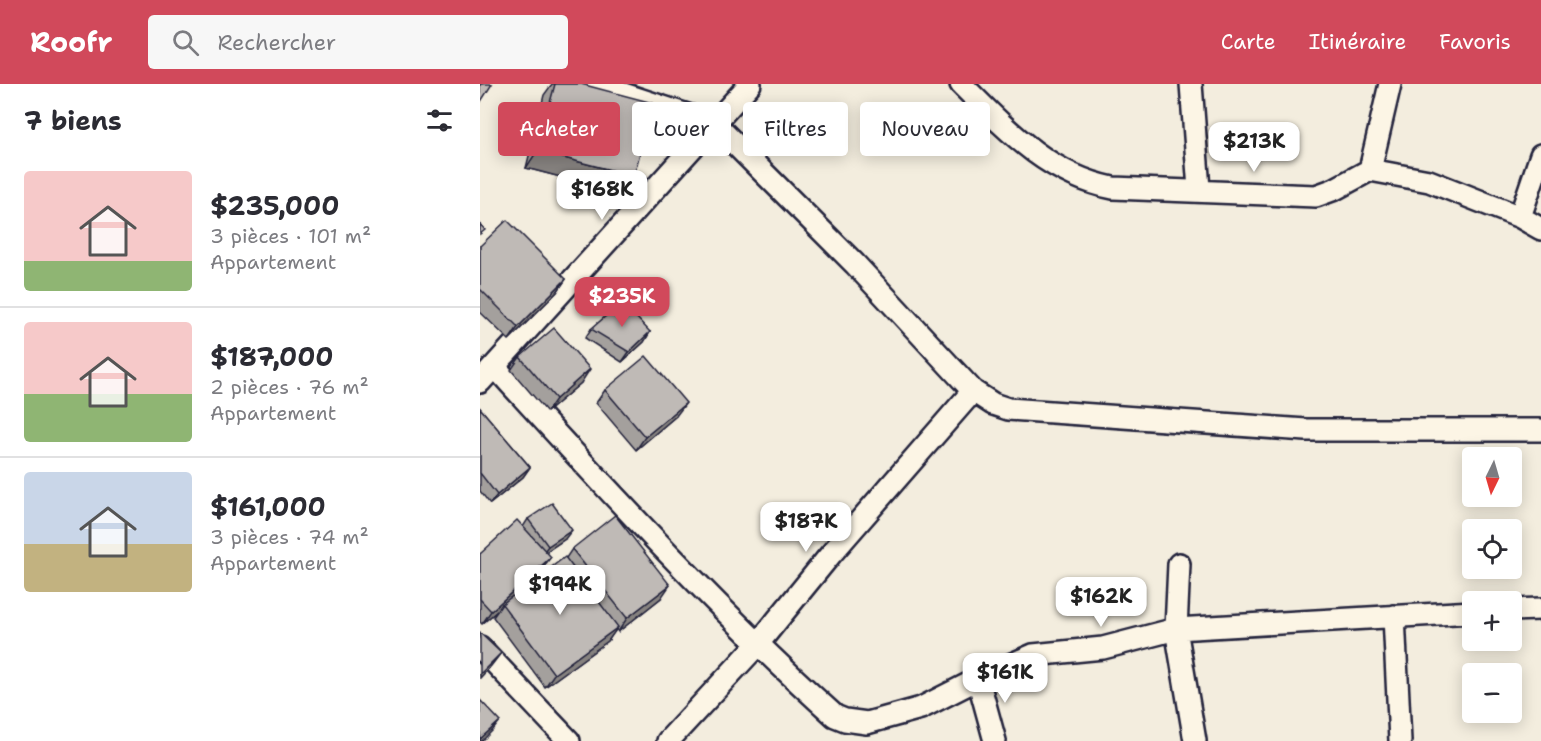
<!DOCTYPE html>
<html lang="fr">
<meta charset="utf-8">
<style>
:root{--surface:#fff;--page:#f7f7f7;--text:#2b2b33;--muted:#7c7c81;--line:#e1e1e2;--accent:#d1495b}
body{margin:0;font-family:"Shantell Sans",sans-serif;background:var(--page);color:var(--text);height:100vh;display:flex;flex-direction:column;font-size:22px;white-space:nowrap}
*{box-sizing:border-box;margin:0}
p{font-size:20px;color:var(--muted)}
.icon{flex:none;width:33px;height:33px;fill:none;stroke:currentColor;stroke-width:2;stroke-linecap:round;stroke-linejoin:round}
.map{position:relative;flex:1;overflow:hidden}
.details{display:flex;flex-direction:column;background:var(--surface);width:480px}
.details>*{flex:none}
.banner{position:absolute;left:18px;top:18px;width:570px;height:54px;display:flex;gap:12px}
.needle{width:39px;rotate:185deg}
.controls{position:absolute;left:982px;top:363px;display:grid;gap:12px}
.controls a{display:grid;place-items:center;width:60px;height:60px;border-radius:6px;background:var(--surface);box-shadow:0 3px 15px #0003;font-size:30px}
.price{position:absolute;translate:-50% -51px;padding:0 14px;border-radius:12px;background:#fff;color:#222;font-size:20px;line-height:39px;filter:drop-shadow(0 2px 3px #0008)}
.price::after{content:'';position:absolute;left:50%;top:36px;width:18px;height:14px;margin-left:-9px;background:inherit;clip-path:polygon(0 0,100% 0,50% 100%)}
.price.active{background:var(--accent);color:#fff}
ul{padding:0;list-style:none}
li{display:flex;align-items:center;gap:18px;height:150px;padding:0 24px}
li+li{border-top:2px solid var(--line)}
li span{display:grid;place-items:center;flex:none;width:168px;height:120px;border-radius:6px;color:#555}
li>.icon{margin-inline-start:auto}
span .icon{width:72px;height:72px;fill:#fffc;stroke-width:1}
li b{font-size:26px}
h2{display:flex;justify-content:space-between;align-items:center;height:72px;padding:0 24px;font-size:26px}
.pill{padding:0 21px;border-radius:6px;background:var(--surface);box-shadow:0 3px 15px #0003;font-size:21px;line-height:54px}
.pill.active{background:var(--accent);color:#fff}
header{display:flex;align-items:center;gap:36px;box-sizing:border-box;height:84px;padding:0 30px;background:var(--accent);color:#fff}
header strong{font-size:28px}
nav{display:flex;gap:33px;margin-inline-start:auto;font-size:21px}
.search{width:420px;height:54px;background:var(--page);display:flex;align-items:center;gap:15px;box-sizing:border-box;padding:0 21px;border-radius:6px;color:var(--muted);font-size:22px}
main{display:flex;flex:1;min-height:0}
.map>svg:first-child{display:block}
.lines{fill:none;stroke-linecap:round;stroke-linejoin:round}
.minor-casing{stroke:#22223b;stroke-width:26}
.minor{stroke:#fcf5e5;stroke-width:21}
.wall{fill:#a4a09d;stroke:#22223b;stroke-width:1.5}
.shaded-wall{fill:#86827f;stroke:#22223b;stroke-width:1.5}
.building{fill:#bfbab6;stroke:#22223b;stroke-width:1.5}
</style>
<header>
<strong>Roofr</strong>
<div class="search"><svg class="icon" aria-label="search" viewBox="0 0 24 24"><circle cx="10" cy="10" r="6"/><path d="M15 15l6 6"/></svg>Rechercher</div>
<nav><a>Carte</a><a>Itinéraire</a><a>Favoris</a></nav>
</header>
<main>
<section class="details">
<h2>7 biens<svg class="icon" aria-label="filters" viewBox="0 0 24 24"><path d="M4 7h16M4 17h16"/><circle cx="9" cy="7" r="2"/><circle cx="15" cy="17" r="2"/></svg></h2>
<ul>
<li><span style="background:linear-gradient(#f6c9c9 75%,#8fb573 0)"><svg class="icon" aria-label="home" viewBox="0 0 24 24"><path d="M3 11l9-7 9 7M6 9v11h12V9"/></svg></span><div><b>$235,000</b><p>3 pièces · 101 m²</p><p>Appartement</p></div></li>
<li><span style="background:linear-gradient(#f6c9c9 60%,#8fb573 0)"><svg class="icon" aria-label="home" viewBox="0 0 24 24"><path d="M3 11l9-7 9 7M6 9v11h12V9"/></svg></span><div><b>$187,000</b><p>2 pièces · 76 m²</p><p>Appartement</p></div></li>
<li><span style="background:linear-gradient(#c9d6e8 60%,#c2b280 0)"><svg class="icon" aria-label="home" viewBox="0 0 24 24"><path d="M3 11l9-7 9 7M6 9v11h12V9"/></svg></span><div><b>$161,000</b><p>3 pièces · 74 m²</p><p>Appartement</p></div></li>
</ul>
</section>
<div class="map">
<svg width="1061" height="657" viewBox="0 0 1061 657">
<rect width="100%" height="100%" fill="#f3edde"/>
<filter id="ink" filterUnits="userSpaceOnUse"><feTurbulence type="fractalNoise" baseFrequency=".0167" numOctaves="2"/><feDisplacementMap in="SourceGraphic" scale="12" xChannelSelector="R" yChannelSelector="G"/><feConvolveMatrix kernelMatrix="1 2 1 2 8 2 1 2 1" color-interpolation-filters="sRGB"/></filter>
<g filter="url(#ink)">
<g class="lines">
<!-- minor casing -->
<g class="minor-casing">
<path id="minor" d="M 113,0 L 235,40 L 375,180 L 493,307 L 513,320 L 528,325 L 826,346 L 1061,346
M 481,0 C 526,45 568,91 633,104 L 836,112 L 855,105 L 890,86 L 949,97 L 1040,133 L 1061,145
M 711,0 L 719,105
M 890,86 L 910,0
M 1040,133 L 1061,71
M 15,283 C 125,403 234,523 355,632 L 365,636 L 387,639 L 441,624 L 498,595 L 553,571 L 623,564 L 696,545 L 993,528
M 0,298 L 270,0
M 699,480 L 696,545 L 715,657
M 1032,526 L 1061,525
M 914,532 L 920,657
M 0,563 L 89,657
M 498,595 L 515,657
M 188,657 L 277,561 L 351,470 L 493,307"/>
</g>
<!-- minor -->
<use href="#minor" class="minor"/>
</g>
<!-- wall -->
<path class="wall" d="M 72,0 L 101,0 L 142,109 L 46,84 L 64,11 Z
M 0,162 L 86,195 L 77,208 L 29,256 L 0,228 Z
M 111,245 L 170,248 L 164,258 L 142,278 L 105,254 Z
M 40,273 L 101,299 L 67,328 L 31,286 Z
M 125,306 L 196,332 L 156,366 L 116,319 Z
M 0,324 L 50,383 L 43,393 L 10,420 L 0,407 Z
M 48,435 L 85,455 L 66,468 L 61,486 L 34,511 L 86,474 L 92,465 L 181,514 L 138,548 L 136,545 L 128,557 L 65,603 L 13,533 L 18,526 L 2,540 L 0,538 L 0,470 L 43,443 Z"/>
<!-- shaded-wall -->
<path class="shaded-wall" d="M 57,67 L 154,92 L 142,109 L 46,84 Z
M 86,195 L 77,208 L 29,256 L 38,243 Z
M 170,248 L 164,258 L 142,278 L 149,268 Z
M 110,285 L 101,299 L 67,328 L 76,315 Z
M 206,319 L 196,332 L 156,366 L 165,353 Z
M 50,383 L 43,393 L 10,420 L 17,411 Z
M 92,446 L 85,455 L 61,471 L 68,462 Z
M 71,473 L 61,486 L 23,521 L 22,520 L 18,526 L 2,540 L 11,527 Z
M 190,501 L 181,514 L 138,548 L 147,534 Z
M 138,543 L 128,557 L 65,603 L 74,590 Z
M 21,569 L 11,582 L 0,594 L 0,590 Z
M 20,637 L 13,646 L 2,657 L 0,657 L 0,655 Z"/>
<!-- building -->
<path class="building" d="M 0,0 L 12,0 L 0,19 Z
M 75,0 L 101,0 L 173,19 L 154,92 L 57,67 Z
M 27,136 L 86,195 L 38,243 L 0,205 L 0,162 Z
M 0,140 L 5,146 L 0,150 Z
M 142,218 L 170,248 L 149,268 L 111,245 Z
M 74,244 L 110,285 L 76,315 L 40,273 Z
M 166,272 L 206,319 L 165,353 L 125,306 Z
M 0,324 L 50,383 L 17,411 L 0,389 Z
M 72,419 L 92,446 L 68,462 L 48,435 Z
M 135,431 L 190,501 L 147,534 L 92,465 Z
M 37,436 L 71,473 L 11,527 L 0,515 L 0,470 Z
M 85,473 L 138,543 L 74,590 L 22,520 Z
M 0,549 L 21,569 L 0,590 Z
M 0,616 L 20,637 L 0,655 Z"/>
</g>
</svg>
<div class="controls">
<a><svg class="needle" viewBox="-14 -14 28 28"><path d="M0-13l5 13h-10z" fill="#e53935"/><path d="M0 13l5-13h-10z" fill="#7c7c81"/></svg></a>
<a><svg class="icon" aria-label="locate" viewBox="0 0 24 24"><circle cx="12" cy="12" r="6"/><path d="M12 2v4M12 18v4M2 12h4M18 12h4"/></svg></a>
<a>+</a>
<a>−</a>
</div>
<b class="price" style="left:774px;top:89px">$213K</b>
<b class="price" style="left:122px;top:137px">$168K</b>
<b class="price active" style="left:142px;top:244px">$235K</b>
<b class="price" style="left:326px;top:469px">$187K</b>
<b class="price" style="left:80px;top:532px">$194K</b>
<b class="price" style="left:621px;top:544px">$162K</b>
<b class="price" style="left:525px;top:620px">$161K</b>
<div class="banner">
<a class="pill active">Acheter</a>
<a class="pill">Louer</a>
<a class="pill">Filtres</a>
<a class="pill">Nouveau</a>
</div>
</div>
</main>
